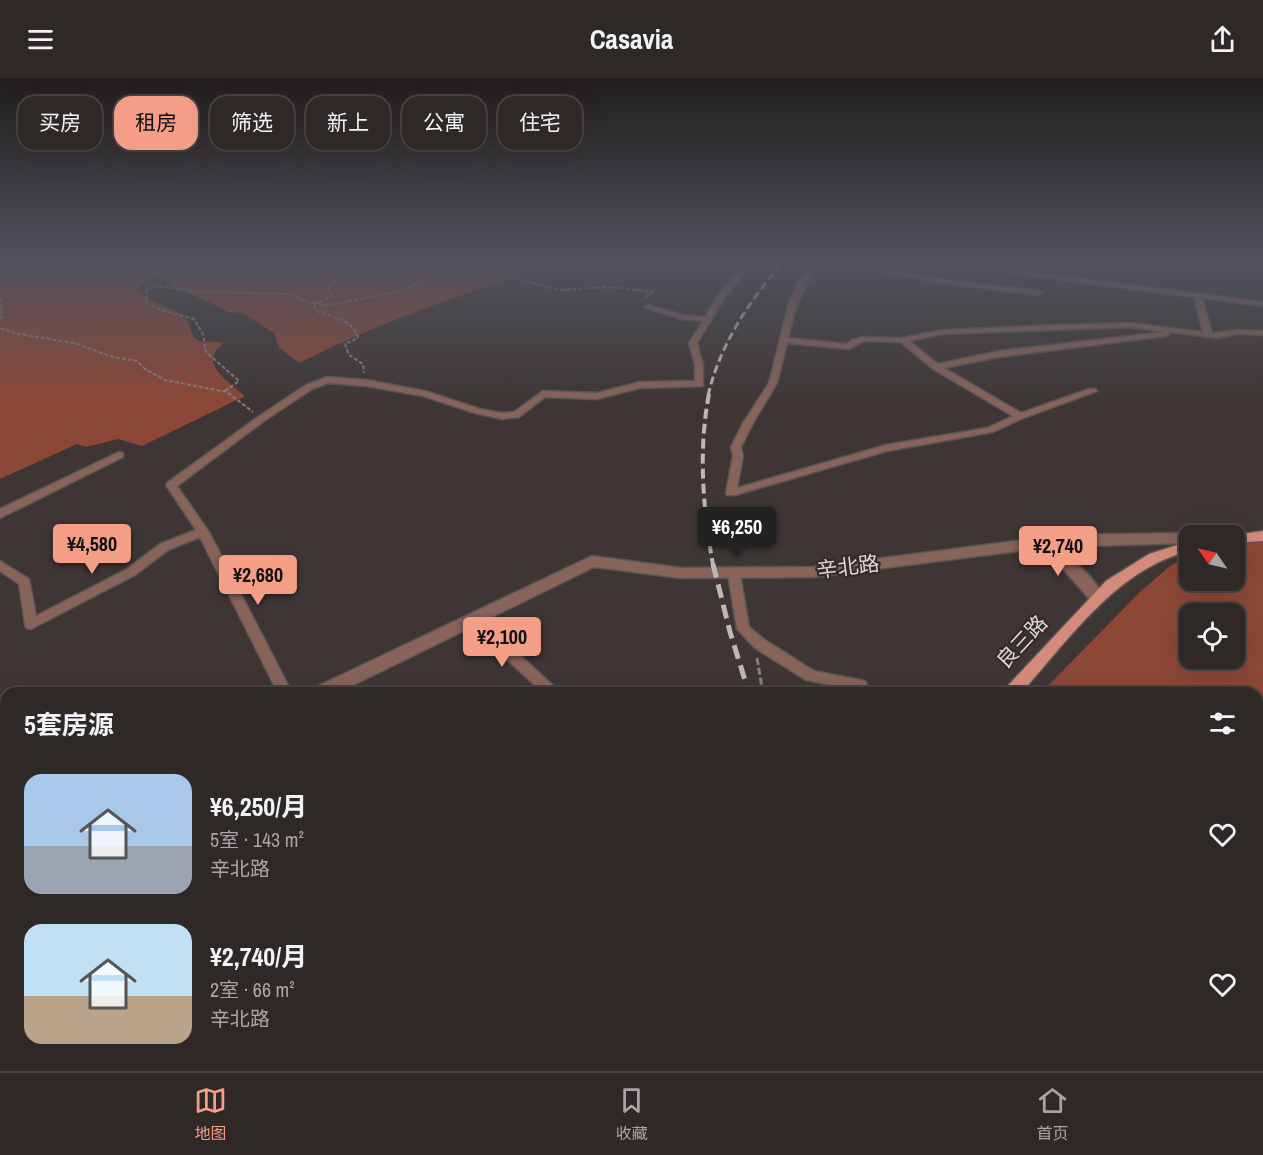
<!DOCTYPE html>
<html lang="zh">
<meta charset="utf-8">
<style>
:root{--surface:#2e2827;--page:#3a3433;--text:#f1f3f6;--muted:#a7a6a7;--line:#494444;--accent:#f49e88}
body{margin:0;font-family:"Archivo Narrow","Noto Sans SC",sans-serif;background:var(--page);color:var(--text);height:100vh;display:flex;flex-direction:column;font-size:22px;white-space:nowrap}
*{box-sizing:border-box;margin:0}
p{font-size:20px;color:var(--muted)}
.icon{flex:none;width:33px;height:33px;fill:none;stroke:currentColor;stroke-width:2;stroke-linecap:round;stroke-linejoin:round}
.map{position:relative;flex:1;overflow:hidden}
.side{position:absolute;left:0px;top:609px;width:1263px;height:384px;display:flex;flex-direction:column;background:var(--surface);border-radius:18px 18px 0 0;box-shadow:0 6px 24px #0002,0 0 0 2px var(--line)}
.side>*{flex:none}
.banner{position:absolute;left:18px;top:18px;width:600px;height:54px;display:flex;gap:12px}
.needle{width:39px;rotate:304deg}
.buttons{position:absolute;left:1179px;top:447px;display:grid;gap:12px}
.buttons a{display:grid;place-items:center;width:66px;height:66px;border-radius:12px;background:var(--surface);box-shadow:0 6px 24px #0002,0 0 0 2px var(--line);font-size:30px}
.price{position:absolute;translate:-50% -51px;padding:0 14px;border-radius:6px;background:var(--accent);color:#111;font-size:20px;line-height:39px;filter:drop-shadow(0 2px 3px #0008)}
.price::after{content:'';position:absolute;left:50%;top:36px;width:18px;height:14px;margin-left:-9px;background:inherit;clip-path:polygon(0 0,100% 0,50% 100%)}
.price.on{background:#222;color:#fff}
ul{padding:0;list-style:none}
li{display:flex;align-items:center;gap:18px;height:150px;padding:0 24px}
li span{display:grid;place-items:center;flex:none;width:168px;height:120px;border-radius:18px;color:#555}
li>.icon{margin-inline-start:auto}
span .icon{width:72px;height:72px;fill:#fffc;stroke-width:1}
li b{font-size:26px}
h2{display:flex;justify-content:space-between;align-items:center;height:72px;padding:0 24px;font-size:26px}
.pill{padding:0 21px;border-radius:18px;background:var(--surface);box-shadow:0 6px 24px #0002,0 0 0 2px var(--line);font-size:21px;line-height:54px}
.pill.on{background:var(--accent);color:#111}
header{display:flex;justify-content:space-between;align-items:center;height:78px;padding:0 24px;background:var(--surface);font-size:27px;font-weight:700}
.dock{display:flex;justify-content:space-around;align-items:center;height:84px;border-top:2px solid var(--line);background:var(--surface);font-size:16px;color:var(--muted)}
.dock a{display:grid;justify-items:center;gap:3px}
.dock .on{color:var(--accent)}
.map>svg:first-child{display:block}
.green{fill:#8d4736;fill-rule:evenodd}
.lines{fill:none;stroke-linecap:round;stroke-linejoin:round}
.minor-casing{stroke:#5a5452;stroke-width:3}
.tertiary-casing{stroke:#5a5452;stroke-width:3}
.primary-casing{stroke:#5a5452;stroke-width:3}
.path-far2{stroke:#867f7e;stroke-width:2;stroke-dasharray:4 2;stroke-linecap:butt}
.path-far1{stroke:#867f7e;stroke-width:3;stroke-dasharray:7 3;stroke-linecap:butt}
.path{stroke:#867f7e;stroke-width:4.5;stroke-dasharray:9 4.5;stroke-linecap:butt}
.minor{fill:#87635a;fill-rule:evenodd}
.tertiary{fill:#87635a;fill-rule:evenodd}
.primary{fill:#d48b79;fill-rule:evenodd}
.rail-far3{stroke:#bdb8b6;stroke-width:3;stroke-dasharray:8 4;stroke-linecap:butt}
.rail-far2{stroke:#bdb8b6;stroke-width:4;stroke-dasharray:10 5;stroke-linecap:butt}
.rail-far1{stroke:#bdb8b6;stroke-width:5;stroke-dasharray:14 7;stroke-linecap:butt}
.rail{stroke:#bdb8b6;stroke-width:7;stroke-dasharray:17 9;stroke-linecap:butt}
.labels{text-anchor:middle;stroke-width:4.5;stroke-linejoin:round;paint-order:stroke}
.street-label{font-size:21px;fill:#dfdad9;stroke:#332c2a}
</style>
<header><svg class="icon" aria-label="menu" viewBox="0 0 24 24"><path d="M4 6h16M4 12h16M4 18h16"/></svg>Casavia<svg class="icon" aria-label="share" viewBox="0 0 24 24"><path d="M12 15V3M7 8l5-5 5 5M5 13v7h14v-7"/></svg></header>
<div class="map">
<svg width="1263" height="993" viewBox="0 0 1263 993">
<rect width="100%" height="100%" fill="#3d3634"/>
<!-- green -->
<path class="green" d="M 0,187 L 550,187 C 466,216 379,243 300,285 L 279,270 L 274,255 L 243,235 L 228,234 L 213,226 L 178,211 L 161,198 L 147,201 L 137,211 C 149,226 171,227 185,240 C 191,246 190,257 196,261 C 202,266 215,262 223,265 C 220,269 216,271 214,276 C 207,291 235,309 245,318 L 142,368 L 118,361 L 86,369 L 77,366 L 0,401 Z
M 1263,463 L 1263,993 L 1023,993 L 1021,987 L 1257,987 L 1257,615 L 1041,615 L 1140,514 L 1170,488 L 1189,478 L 1190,502 L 1234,502 L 1235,467 ZM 1190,536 L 1234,536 L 1234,580 L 1190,580 Z"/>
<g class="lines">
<!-- minor casing -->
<g class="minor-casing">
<path id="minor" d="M 744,187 L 751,187 L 725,219 L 697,265 L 703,287 L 703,308 L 640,310 L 597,321 L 545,319 L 519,339 L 502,341 L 475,335 L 423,318 L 367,308 L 328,305 L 312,311 L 264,343 L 177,408 L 209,454 L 292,615 L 278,615 L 200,459 L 168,472 L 135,497 L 31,551 L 26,550 L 25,546 L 19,506 L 0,493 L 0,483 L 29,501 L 36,538 L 127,491 L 160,466 L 196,452 L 166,407 L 167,405 L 258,339 L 306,307 L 327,299 L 367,302 L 425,313 L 480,331 L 502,335 L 514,334 L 543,313 L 597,315 L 640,304 L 695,303 L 695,287 L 689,265 L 703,243 L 682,241 L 644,229 L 648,227 L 683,237 L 705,239 L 719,216 Z
M 812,187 L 819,187 C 801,212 795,231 788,260 L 847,266 L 851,262 L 863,259 L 903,260 L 942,252 L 1059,247 L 1131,245 L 1203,254 L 1194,219 L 1039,199 L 980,189 L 977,187 L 991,187 L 1039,195 L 1263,224 L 1263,228 L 1202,220 L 1212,255 L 1237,252 L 1263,253 L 1263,257 L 1237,256 L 1217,260 L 1169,254 L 1170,256 L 1166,258 L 999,279 L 944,290 L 1021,335 L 1089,311 L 1095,311 L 1097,313 L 1023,340 L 993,354 L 887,373 L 735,417 L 727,417 L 726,415 L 733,378 L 731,369 L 743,345 L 769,305 L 789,224 L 800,202 ZM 1131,249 L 1165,254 L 999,273 L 938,286 L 909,263 L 942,256 ZM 864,263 L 901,264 L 933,291 L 1013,338 L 987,350 L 886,367 L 737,410 L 743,378 L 741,369 L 753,345 L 777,305 L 787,265 L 849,271 Z
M 844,187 L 858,187 L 934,200 L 1039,213 L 1043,215 L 1039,217 L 934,204 Z
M 119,374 L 123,375 L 123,379 L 0,440 L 0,431 Z
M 734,492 L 740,496 L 749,549 L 765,562 L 814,593 L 865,603 L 867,607 L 865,611 L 860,613 L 806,602 L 755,570 L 737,551 L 728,496 Z
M 473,537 L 478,539 L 557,611 L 559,615 L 543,615 L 468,545 L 467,542 L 468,539 Z
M 511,987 L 532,987 L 529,993 L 509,993 Z"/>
</g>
<!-- tertiary casing -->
<g class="tertiary-casing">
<path id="tertiary" d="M 1190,455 L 1196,458 L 1190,458 L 1190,465 L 1048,469 C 1072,479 1092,497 1105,520 L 1102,524 L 1092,524 L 1064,492 L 1048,481 L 1026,472 L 813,499 L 681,500 L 594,489 L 337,615 L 311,615 L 314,610 L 592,478 L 681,490 L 813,489 L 1062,457 Z
M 6,740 L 6,760 L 0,762 L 0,742 Z"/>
</g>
<!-- primary casing -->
<g class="primary-casing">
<path id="primary" d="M 1263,453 L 1263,463 L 1234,465 L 1234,458 L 1228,458 Z
M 1190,463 L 1190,473 C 1117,490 1068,563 1021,615 L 1001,615 L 1106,503 L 1149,476 Z
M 6,887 L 6,911 L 0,912 L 0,888 Z"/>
</g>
<!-- path-far2 -->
<path class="path-far2" d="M 346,187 L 350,190 L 346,197 L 328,209 L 332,218 L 314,226 L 316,233 C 332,239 354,242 358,260 L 345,266 L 349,277 L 363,286 L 364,295
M 0,188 L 5,187
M 462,190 L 488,196 L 509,196 L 521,202 L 559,212 L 611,209 L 652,214 L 644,221
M 0,220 L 2,231 L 0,242
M 0,250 L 18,256 L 74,265 L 113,279 L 137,283 L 145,291 L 165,302 L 227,314 L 253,334
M 225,313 L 239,303 L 206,274 L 203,256 L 194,241 L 164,233 L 147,225 L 146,211 L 157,208 L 205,214 L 288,216 L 310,225 L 328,227 L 392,215 L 468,187"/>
<!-- path-far1 -->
<path class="path-far1" d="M 757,580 L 763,615"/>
<!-- path -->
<path class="path" d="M 971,987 L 976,993"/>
<!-- minor -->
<use href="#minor" class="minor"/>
<!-- tertiary -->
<use href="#tertiary" class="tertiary"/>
<!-- primary -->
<use href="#primary" class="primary"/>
<!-- rail-far3 -->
<path class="rail-far3" d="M 708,318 C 719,269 748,224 781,187"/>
<!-- rail-far2 -->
<path class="rail-far2" d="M 709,316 C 698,373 703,431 713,487"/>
<!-- rail-far1 -->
<path class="rail-far1" d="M 713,486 L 730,554 L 749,615"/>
<!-- rail -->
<path class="rail" d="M 895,987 L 898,993"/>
</g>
<!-- sky -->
<linearGradient id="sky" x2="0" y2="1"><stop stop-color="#221e1d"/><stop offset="0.57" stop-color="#51525c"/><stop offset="1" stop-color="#51525c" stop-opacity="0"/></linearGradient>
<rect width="1263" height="326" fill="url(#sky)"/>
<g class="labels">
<!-- street labels -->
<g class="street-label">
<text transform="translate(848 489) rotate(-7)" y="7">辛北路</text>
<text transform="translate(1022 564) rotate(-47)" y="7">良三路</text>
</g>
</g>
</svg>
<div class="buttons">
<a><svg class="needle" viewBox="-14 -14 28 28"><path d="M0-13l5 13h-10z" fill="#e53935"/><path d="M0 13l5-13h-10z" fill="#a7a6a7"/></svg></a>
<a><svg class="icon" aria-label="locate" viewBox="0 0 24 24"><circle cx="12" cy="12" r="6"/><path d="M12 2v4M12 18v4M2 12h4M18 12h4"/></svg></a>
</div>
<b class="price on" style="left:737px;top:480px">¥6,250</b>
<b class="price" style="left:92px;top:497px">¥4,580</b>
<b class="price" style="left:1058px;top:499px">¥2,740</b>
<b class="price" style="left:258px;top:528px">¥2,680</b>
<b class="price" style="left:502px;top:590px">¥2,100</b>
<div class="banner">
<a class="pill">买房</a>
<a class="pill on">租房</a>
<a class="pill">筛选</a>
<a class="pill">新上</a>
<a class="pill">公寓</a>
<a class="pill">住宅</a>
</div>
<section class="side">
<h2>5套房源<svg class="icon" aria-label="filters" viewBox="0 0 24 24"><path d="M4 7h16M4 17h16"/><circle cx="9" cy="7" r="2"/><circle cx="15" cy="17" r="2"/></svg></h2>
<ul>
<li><span style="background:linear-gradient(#a9c7e8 60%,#9aa5b1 0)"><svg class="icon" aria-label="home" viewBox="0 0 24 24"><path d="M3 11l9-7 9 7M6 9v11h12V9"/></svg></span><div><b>¥6,250/月</b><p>5室 · 143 m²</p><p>辛北路</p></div><svg class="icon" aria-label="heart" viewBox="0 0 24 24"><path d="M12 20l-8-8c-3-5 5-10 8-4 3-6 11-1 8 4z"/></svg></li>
<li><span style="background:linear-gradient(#bfe0f5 60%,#b9a48a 0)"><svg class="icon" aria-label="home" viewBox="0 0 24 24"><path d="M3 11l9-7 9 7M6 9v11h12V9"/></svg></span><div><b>¥2,740/月</b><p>2室 · 66 m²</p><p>辛北路</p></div><svg class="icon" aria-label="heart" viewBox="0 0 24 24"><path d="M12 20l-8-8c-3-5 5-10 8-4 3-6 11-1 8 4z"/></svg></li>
</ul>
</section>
</div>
<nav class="dock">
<a class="on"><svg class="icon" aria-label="map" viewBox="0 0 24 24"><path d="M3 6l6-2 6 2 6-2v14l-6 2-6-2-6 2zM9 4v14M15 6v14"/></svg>地图</a>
<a><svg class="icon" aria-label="saved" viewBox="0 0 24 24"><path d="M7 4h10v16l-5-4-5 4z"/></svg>收藏</a>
<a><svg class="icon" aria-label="home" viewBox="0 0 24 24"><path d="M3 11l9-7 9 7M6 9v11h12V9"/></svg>首页</a>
</nav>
